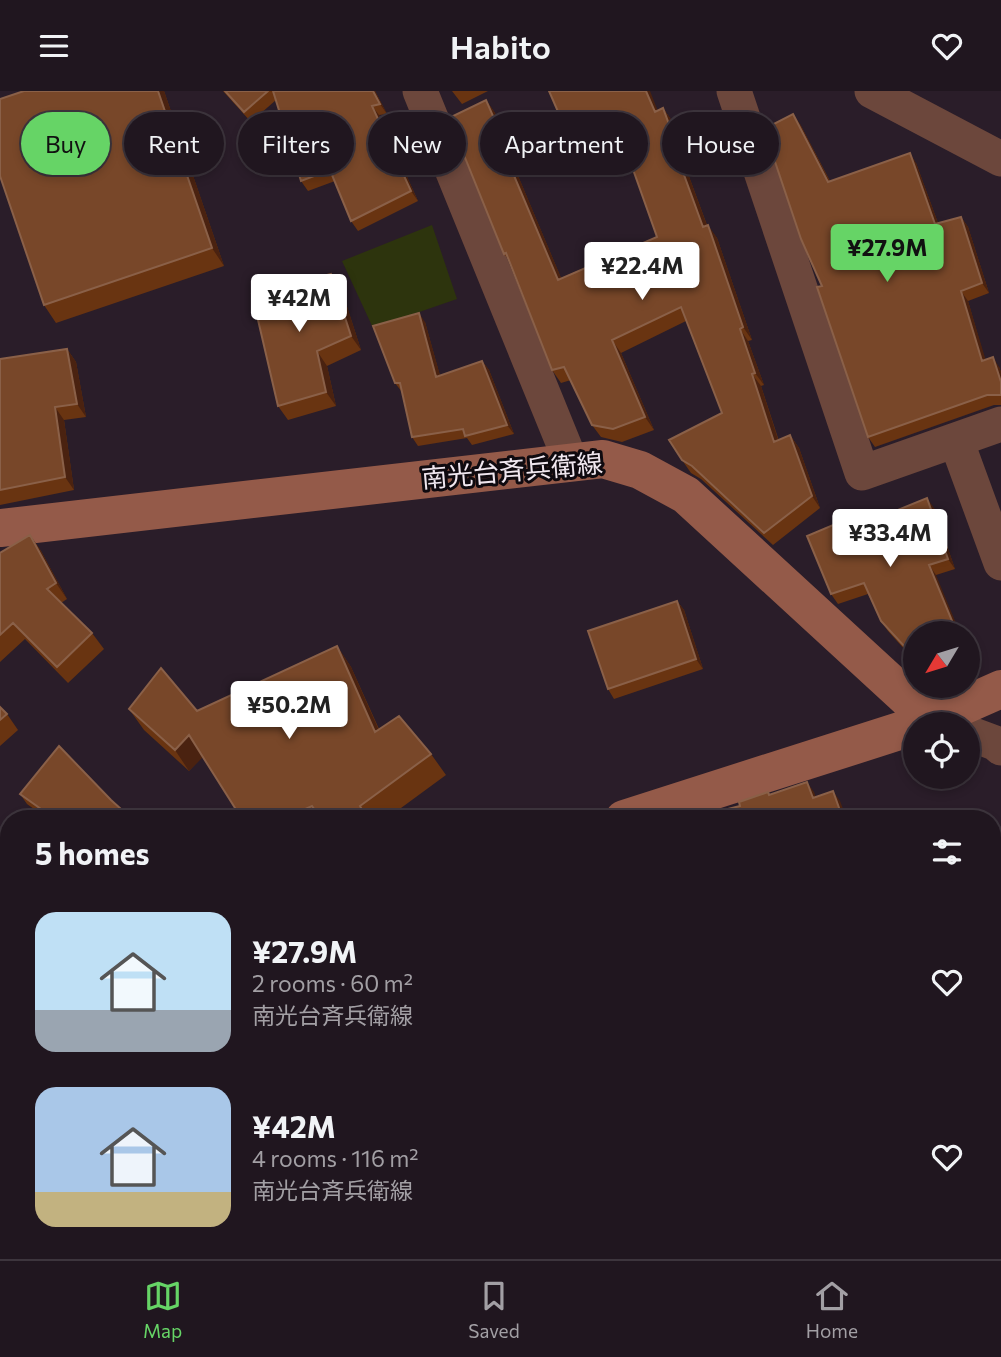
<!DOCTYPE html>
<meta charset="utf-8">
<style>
:root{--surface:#20161f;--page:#2d232c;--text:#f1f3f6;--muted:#a29fa4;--line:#3d353d;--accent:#66d466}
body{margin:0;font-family:Commissioner,"Noto Sans JP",sans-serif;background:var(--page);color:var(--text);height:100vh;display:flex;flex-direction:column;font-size:26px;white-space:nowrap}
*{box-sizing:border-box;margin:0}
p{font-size:23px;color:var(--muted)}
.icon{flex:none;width:38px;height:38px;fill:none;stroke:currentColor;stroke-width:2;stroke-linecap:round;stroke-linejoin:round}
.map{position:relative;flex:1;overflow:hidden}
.panel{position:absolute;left:0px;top:719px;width:1001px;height:450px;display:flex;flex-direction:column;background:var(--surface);border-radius:28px 28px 0 0;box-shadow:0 4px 10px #0003,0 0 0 2px var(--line)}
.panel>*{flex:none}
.guide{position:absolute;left:21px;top:21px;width:959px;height:63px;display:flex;gap:14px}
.needle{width:46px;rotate:232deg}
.fabs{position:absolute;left:903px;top:530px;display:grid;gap:14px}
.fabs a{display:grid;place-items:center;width:77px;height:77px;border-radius:50%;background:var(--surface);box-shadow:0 4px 10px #0003,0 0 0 2px var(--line);font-size:35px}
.price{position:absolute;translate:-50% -60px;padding:0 16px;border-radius:7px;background:#fff;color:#222;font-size:23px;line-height:46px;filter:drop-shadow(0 2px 4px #0008)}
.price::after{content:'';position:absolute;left:50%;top:42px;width:21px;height:16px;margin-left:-10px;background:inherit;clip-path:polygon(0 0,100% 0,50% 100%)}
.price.on{background:var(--accent);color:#111}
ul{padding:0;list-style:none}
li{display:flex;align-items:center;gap:21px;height:175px;padding:0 35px}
li span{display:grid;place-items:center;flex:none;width:196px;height:140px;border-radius:21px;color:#555}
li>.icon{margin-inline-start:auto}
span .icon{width:84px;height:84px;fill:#fffc;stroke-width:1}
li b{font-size:30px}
h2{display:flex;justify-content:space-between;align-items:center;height:84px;padding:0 35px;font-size:30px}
.chip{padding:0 24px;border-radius:32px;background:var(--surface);box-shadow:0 4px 10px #0003,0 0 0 2px var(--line);font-size:24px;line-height:63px}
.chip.on{background:var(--accent);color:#111}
header{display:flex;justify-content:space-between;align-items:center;height:91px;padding:0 35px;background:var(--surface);font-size:32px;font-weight:600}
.menu{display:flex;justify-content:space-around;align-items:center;height:98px;border-top:2px solid var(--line);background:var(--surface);font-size:19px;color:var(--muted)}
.menu a{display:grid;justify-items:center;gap:4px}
.menu .on{color:var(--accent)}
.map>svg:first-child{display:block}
.park{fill:#2d340d}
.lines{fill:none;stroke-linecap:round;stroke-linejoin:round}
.street{stroke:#6c473c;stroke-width:35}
.secondary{stroke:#945a49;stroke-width:38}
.wall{fill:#693411}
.shaded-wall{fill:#4a2210}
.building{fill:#784729;stroke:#8a6048;stroke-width:2}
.labels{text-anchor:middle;stroke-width:6;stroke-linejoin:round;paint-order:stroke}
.street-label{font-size:26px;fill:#f0e7ef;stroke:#0f0a0f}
</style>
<header><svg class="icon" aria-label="menu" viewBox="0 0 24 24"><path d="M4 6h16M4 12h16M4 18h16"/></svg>Habito<svg class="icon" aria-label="heart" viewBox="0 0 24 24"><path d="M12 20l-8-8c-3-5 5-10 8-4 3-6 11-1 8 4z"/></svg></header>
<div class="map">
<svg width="1001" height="1168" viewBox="0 0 1001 1168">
<rect width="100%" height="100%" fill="#2a1d29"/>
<!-- park -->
<path class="park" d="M 432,134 L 457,208 L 373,237 L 342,170 Z
M 554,1160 L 668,1160 L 673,1168 L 548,1168 Z"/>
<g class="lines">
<!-- street -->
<path class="street" d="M 420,0 L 571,371
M 734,0 L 862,382 L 1001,333
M 872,0 L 1001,68
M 956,349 L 1001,472
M 968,642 L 995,652 L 1001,657
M 0,938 L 9,946
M 0,1063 L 9,1054
M 332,1160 L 343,1168
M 527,1168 L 533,1160"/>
<!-- secondary -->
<path class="secondary" d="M 0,437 L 603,368 L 640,379 L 686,404 L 931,629
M 919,634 L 931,629 L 1001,598
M 624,728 L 915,635
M 217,1168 L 219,1160"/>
</g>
<!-- wall -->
<path class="wall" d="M 164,0 L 224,175 L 56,232 L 44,214 Z
M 223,0 L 375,0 L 387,23 L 379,24 L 418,110 L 358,140 L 351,130 L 335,90 L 308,100 L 301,90 L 276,9 L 251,31 Z
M 452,0 L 488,0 L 462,13 Z
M 549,0 L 658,20 L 663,17 L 672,30 L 687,70 L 684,72 L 707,134 L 717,147 L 752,249 L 748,250 L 764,294 L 761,295 L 779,350 L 790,344 L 799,357 L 820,417 L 773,454 L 701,388 L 691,382 L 682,369 L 722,322 L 686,230 L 621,262 L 654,339 L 622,351 L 601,346 L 592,334 L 571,289 L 561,292 L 552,279 L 509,169 L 504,163 L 486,9 L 495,22 L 520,79 L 516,80 L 561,187 L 657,146 L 619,39 L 574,52 L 566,39 Z
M 800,33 L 830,90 L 916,72 L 938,132 L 961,126 L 968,136 L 989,202 L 968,210 L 985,269 L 999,276 L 1001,281 L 1001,314 L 994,314 L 875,356 L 868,346 Z
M 341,197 L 361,259 L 327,275 L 336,315 L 288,329 L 278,315 Z
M 425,231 L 440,285 L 482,270 L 489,279 L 514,343 L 472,354 L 467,347 L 418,355 L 412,346 L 402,301 L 395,292 Z
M 67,258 L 76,271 L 86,326 L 64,329 L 74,399 L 0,414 L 0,268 Z
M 934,417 L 955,478 L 936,484 L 915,542 L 915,570 L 888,540 L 881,530 L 868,503 L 838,513 L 831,503 L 852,438 Z
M 30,444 L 41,460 L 67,508 L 61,512 L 92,542 L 104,558 L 68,592 L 25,548 L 0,571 L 0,462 Z
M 677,510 L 684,519 L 703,578 L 614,608 L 608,598 Z
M 337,555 L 351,576 L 379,638 L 431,663 L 446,684 L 386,728 L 242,728 L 203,665 L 189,680 L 144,639 L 129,618 L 197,620 Z
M 968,561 L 977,585 L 968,589 Z
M 939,595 L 954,595 L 943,600 Z
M 0,616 L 7,623 L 18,639 L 0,655 Z
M 20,703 L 111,709 L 132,728 L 48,728 L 27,713 Z
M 992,743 L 1001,757 L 1001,803 L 992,810 Z
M 0,769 L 9,777 L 9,852 L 0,845 Z
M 9,1160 L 158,1160 L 165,1168 L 62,1168 Z
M 390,1160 L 509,1160 L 502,1168 L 399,1168 Z"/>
<!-- shaded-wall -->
<path class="shaded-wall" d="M 158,0 L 164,0 L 224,175 L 212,157 Z
M 373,0 L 375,0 L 387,23 L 380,13 Z
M 646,0 L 650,0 L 663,33 L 655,21 Z
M 486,9 L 495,22 L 520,79 L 511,66 Z
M 372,15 L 379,24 L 418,110 L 411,100 Z
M 663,17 L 672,30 L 687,70 L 678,58 Z
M 793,23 L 800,33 L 835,101 L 828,91 Z
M 675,59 L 684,72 L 712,148 L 703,136 Z
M 910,62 L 916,72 L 942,143 L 935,133 Z
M 507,68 L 516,80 L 567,201 L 558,189 Z
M 961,126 L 968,136 L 989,202 L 982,192 Z
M 708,134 L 717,147 L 752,249 L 743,236 Z
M 331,183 L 341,197 L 361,259 L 351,245 Z
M 961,200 L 968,210 L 989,280 L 982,270 Z
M 419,222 L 425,231 L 443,295 L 436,286 Z
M 740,238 L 748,250 L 764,294 L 755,282 Z
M 612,249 L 621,262 L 654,339 L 645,326 Z
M 67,258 L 76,271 L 86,326 L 77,313 Z
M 317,260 L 327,275 L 336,315 L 326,301 Z
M 993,266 L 999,276 L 1001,281 L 1001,291 Z
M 482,270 L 489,279 L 514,343 L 507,334 Z
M 752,283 L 761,295 L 783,364 L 774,351 Z
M 55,316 L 64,329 L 74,399 L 65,386 Z
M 790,344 L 799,357 L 820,417 L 812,405 Z
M 927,407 L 934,417 L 955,478 L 948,468 Z
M 30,444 L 41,460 L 67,508 L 56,492 Z
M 929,474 L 936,484 L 960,542 L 957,542 Z
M 677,510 L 684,519 L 703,578 L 696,568 Z
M 337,555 L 351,576 L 389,662 L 375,641 Z
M 968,561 L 977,585 L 970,575 L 968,568 Z
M 189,644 L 204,665 L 189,680 L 175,659 Z
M 807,691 L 814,701 L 820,717 L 813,707 Z
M 833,700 L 840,710 L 847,728 L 843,728 Z
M 51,1160 L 56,1160 L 61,1167 L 60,1168 L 46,1168 Z
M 494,1160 L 509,1160 L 502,1168 L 487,1168 Z
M 161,1162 L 165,1168 L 158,1168 Z"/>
<!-- building -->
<path class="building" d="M 24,0 L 158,0 L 212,157 L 44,214 L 0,85 L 0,8 Z
M 225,0 L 268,0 L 244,21 Z
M 273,0 L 373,0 L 380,13 L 372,15 L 411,100 L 351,130 L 330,79 L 301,90 Z
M 549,0 L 646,0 L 655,21 L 663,17 L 678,58 L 675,59 L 703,136 L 708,134 L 743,236 L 740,238 L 755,282 L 752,283 L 774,351 L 790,344 L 812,405 L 764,442 L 692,375 L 682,369 L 669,349 L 722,322 L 681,216 L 612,249 L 645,326 L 613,338 L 592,334 L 564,276 L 552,279 L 506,162 L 504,163 L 449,27 L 486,9 L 511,66 L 507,68 L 558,189 L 657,146 L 614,25 L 566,39 Z
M 793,23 L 828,91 L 910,62 L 935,133 L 961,126 L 982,192 L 961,200 L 982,270 L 993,266 L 1001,291 L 1001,304 L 987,304 L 868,346 L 817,196 L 822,195 L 801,148 L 764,38 Z
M 331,183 L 351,245 L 317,260 L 326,301 L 278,315 L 252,203 Z
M 419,222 L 436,286 L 482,270 L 507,334 L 465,345 L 463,338 L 412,346 L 400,292 L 395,292 L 373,235 Z
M 67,258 L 77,313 L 55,316 L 65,386 L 0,399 L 0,268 Z
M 927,407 L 948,468 L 929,474 L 957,542 L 915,542 L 915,567 L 881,530 L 864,492 L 831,503 L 807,445 L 845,429 L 849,439 Z
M 30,444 L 56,492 L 47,498 L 92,542 L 57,576 L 13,532 L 0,544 L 0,462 Z
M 677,510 L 696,568 L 608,598 L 588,540 Z
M 337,555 L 375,641 L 399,625 L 431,663 L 360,715 L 367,728 L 321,728 L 312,715 L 283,728 L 242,728 L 189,644 L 175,659 L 129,618 L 161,577 L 197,620 Z
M 0,616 L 7,623 L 0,629 Z
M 59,655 L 111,709 L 132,728 L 55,728 L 20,703 Z
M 807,691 L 813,707 L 833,700 L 843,728 L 688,728 L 740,715 L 739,711 L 768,701 L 769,704 Z
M 992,744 L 1001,758 L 1001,788 L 992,794 Z
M 0,769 L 9,777 L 9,848 L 0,840 Z
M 9,1069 L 9,1160 L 51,1160 L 46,1168 L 39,1168 L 38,1167 L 37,1168 L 0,1168 L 0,1078 Z
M 61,1160 L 158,1160 L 161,1162 L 158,1168 L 79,1168 Z
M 395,1160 L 494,1160 L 487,1168 L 404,1168 Z"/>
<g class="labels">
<!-- street labels -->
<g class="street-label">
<text transform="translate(512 380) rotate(-5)" y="9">南光台斉兵衛線</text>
</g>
</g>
</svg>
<div class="fabs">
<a><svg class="needle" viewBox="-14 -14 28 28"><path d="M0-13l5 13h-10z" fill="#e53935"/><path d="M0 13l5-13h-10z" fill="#a29fa4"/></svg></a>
<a><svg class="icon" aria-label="locate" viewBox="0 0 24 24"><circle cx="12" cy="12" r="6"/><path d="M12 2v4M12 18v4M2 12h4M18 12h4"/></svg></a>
</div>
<b class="price on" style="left:887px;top:193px">¥27.9M</b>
<b class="price" style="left:642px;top:211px">¥22.4M</b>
<b class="price" style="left:299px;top:243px">¥42M</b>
<b class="price" style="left:890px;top:478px">¥33.4M</b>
<b class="price" style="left:289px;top:650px">¥50.2M</b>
<div class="guide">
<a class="chip on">Buy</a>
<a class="chip">Rent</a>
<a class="chip">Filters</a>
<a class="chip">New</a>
<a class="chip">Apartment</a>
<a class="chip">House</a>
</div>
<section class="panel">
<h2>5 homes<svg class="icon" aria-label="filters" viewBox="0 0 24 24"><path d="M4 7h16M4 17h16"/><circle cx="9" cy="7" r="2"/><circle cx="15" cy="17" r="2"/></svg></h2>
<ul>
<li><span style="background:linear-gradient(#bfe0f5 70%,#9aa5b1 0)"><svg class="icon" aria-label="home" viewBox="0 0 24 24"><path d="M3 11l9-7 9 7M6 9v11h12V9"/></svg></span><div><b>¥27.9M</b><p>2 rooms · 60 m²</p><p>南光台斉兵衛線</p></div><svg class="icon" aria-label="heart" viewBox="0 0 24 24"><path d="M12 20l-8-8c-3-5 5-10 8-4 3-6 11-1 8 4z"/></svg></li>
<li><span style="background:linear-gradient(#a9c7e8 75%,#c2b280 0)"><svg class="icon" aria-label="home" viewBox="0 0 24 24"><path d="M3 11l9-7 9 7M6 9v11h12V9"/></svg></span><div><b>¥42M</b><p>4 rooms · 116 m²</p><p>南光台斉兵衛線</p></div><svg class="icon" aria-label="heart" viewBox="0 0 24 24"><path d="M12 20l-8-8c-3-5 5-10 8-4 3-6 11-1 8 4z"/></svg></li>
</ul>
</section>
</div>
<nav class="menu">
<a class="on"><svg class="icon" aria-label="map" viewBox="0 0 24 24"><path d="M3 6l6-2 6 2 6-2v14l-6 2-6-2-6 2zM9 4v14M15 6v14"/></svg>Map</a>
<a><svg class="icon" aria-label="saved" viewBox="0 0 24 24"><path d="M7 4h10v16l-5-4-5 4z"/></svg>Saved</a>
<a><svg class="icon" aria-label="home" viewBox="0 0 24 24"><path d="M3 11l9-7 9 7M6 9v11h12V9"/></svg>Home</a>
</nav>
